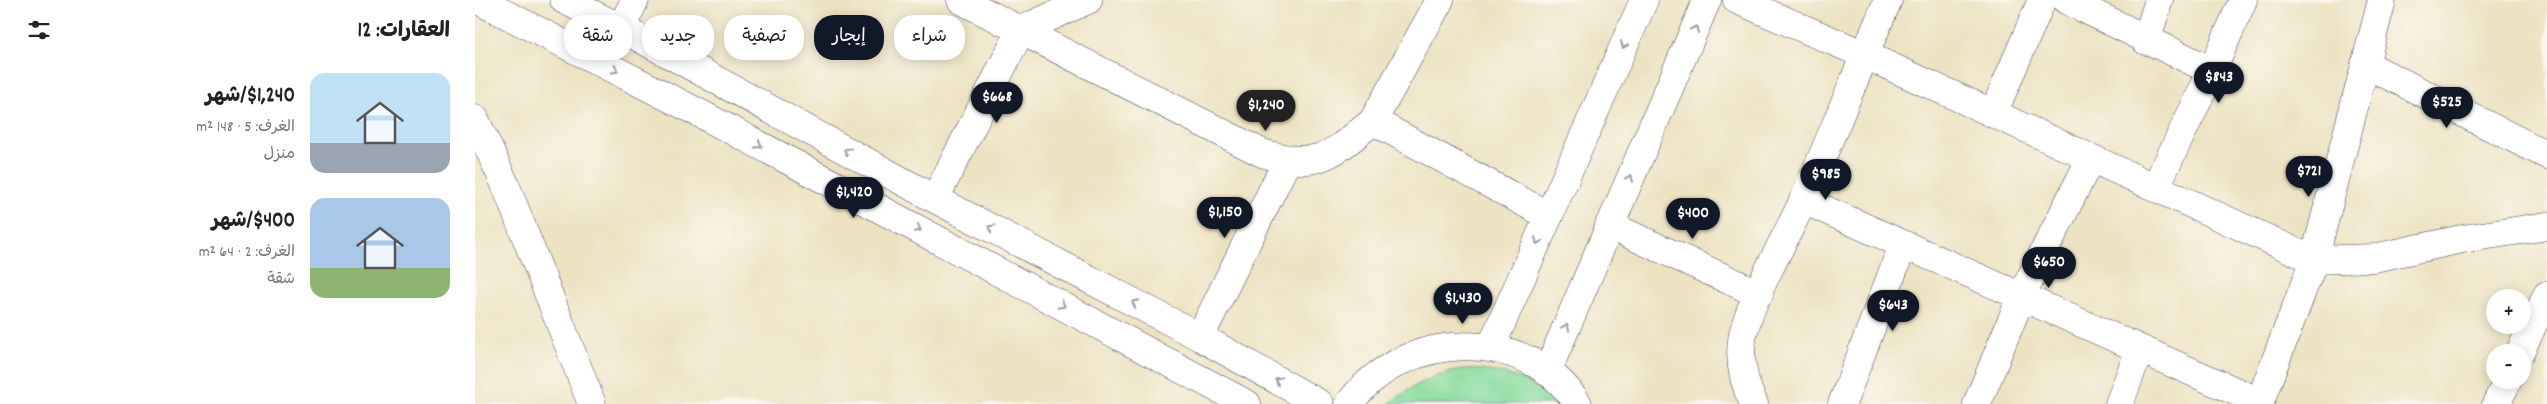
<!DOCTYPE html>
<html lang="ar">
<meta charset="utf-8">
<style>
:root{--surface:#fff;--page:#f2f2f2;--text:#222;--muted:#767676;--accent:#111827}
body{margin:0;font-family:Dekko,"Playpen Sans Arabic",sans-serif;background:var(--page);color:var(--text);direction:rtl;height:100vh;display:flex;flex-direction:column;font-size:19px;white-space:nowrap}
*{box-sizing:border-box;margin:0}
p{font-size:16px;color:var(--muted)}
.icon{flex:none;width:28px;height:28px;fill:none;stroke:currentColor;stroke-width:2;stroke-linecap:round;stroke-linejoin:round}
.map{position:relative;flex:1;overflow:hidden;direction:ltr}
.drawer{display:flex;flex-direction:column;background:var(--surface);width:475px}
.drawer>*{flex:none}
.guide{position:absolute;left:15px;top:15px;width:475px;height:45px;direction:rtl;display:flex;gap:10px}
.tools{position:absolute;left:2011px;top:289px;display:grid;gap:10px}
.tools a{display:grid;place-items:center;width:45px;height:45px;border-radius:50%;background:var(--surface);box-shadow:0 2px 12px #0003;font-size:25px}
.price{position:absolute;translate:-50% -42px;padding:0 11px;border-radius:18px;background:var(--accent);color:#fff;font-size:16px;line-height:32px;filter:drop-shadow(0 1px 2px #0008)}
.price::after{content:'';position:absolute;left:50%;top:30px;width:15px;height:11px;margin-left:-8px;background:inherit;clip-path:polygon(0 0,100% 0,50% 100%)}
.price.on{background:#222;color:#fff}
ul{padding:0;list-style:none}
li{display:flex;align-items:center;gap:15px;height:125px;padding:0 25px}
li span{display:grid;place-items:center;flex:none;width:140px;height:100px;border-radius:15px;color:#555}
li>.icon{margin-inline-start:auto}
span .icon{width:60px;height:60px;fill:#fffc;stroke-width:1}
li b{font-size:21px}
h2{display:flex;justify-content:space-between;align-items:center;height:60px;padding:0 25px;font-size:21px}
.chip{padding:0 18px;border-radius:20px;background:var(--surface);box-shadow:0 2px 12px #0003;font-size:18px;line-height:45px}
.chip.on{background:var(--accent);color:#fff}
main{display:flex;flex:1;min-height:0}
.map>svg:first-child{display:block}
.green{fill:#86dc9e;stroke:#547f6c}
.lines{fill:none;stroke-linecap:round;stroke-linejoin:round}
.minor-casing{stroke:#403f4f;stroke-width:29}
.tertiary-casing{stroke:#403f4f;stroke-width:29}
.minor{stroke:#fff;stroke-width:28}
.tertiary{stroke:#fff;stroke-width:28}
.oneway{stroke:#9c9ca7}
</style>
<main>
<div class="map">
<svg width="2072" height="404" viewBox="0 0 2072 404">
<rect width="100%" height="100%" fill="#fbf7ec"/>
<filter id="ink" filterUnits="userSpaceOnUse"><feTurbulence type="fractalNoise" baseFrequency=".02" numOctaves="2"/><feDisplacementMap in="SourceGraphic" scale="10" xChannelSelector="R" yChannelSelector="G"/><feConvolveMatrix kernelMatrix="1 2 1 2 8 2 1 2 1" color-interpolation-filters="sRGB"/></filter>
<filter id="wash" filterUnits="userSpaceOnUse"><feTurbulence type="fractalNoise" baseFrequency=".0096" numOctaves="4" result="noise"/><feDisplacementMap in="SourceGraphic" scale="20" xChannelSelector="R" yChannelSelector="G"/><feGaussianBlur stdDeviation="1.12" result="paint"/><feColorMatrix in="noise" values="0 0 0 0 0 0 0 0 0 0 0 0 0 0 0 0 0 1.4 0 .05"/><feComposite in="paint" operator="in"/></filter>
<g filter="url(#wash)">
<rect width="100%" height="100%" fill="#ede3c3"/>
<!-- green -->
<path class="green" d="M 987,369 C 1028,370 1052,377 1083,404 L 914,404 C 937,385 958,376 987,369 Z"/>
</g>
<g filter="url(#ink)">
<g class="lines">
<!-- minor casing -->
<g class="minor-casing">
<path id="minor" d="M 3,0 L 224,113 L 772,404
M 89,0 L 146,28 L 460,199 L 725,337 L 845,404
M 486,0 L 787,153 C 844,170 855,156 898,121 L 1074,216
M 1262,0 L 1390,55 L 1839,260 L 1899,258 L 1987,239 L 2072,226
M 1591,0 L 1737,71
M 146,28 L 160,0
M 1671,41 L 1684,0
M 1890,64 L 2072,155
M 1518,114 L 1567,0
M 0,119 L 30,184 L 117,404
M 898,121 L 965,0
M 1680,188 L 1737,71 L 1768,0
M 460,199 L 546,30 L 613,0
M 1328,200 L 1785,402
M 1134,225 L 1284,294
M 725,337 L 812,161
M 2045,352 L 2072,295
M 1279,404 C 1268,382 1263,359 1268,334 C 1278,294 1309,242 1327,203 C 1357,136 1384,67 1413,0
M 1367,404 L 1428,245
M 1502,404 L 1547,295 L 1615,160
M 1644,404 L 1664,351
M 1784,404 L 1839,260 L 1907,0
M 2021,404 L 2033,380"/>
</g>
<!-- tertiary casing -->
<g class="tertiary-casing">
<path id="tertiary" d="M 1016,347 L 1169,0
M 1072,372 L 1232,0
M 874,404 C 927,330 1052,324 1103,404"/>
</g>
<!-- minor -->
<use href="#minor" class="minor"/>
<!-- tertiary -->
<use href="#tertiary" class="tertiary"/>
</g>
<!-- one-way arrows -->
<defs><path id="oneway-chevron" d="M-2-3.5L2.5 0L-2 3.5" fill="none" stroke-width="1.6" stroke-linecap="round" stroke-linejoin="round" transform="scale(1.25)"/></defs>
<g class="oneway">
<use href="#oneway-chevron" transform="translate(1220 29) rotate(-66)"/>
<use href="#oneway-chevron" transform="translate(1149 45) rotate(114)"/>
<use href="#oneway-chevron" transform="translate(140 70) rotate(27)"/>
<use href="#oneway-chevron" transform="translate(284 145) rotate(28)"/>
<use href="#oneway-chevron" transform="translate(372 151) rotate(-151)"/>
<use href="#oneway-chevron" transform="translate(1155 178) rotate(-66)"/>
<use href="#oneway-chevron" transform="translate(516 228) rotate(-153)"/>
<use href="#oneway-chevron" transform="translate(443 229) rotate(28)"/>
<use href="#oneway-chevron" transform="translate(1063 241) rotate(114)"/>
<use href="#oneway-chevron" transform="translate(660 303) rotate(-153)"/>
<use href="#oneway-chevron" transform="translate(587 305) rotate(28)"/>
<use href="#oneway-chevron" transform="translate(1091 327) rotate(-67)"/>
<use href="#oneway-chevron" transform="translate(803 380) rotate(-151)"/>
</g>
</g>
</svg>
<div class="tools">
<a>+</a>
<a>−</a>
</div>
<b class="price" style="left:1744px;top:104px">$843</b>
<b class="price" style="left:522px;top:124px">$668</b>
<b class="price" style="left:1972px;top:129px">$525</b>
<b class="price on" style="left:791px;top:132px">$1,240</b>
<b class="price" style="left:1834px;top:198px">$721</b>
<b class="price" style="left:1351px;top:201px">$985</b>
<b class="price" style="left:379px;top:219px">$1,420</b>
<b class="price" style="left:750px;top:239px">$1,150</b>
<b class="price" style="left:1218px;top:240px">$400</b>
<b class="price" style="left:1574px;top:289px">$650</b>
<b class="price" style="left:988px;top:325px">$1,430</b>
<b class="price" style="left:1418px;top:332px">$643</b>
<div class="guide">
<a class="chip">شراء</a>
<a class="chip on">إيجار</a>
<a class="chip">تصفية</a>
<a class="chip">جديد</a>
<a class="chip">شقة</a>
</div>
</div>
<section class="drawer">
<h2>العقارات: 12<svg class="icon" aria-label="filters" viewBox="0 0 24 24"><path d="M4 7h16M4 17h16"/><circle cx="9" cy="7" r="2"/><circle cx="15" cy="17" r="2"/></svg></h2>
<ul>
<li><span style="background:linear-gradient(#bfe0f5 70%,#9aa5b1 0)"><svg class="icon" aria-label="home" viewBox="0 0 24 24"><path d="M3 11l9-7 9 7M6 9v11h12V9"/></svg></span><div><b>$1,240/شهر</b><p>الغرف: 5 · 148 m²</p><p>منزل</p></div></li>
<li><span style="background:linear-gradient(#a9c7e8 70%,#8fb573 0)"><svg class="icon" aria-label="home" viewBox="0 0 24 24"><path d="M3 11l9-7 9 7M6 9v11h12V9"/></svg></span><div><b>$400/شهر</b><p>الغرف: 2 · 64 m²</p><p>شقة</p></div></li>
</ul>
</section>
</main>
